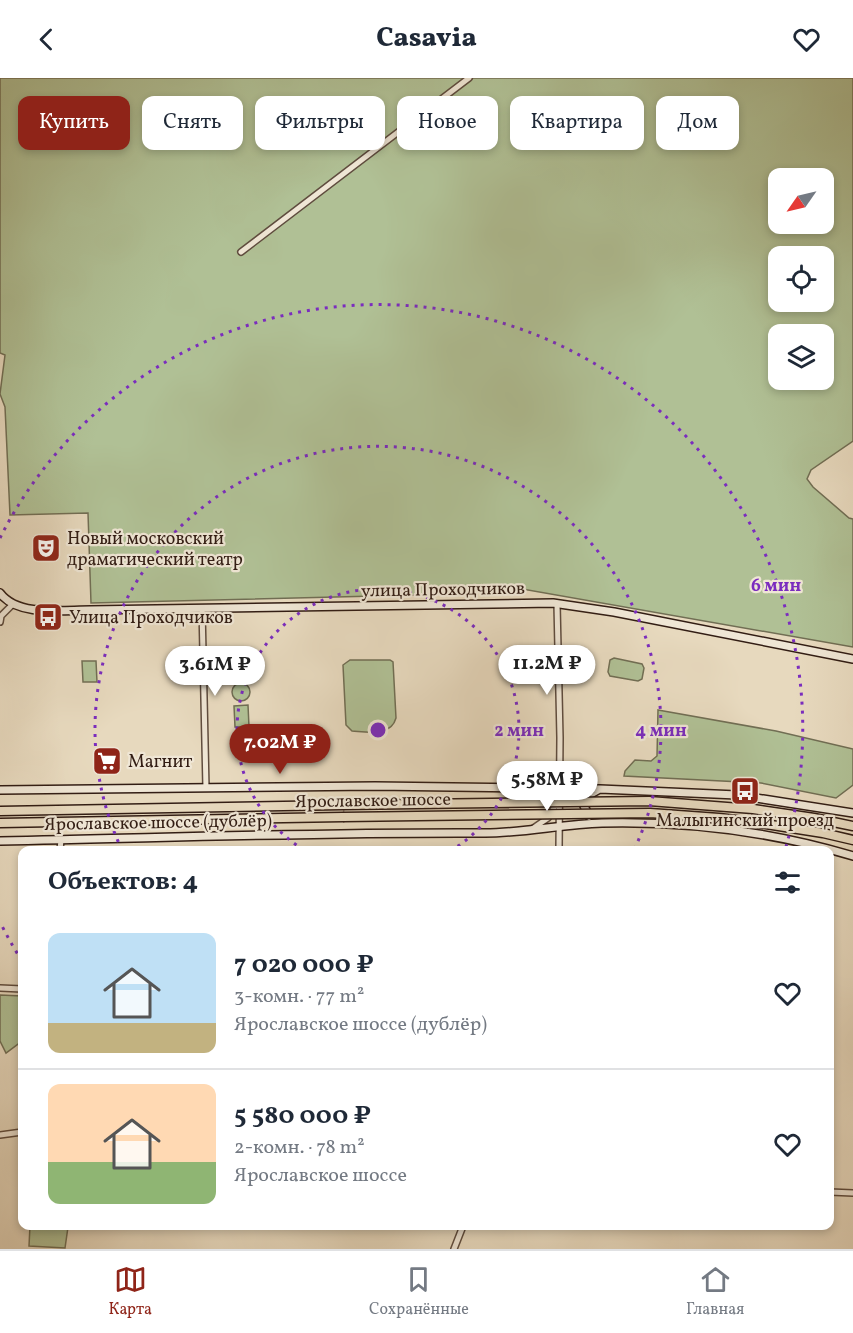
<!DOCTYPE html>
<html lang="ru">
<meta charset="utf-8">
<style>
:root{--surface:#fff;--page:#f6f6f7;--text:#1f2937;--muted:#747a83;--line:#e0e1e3;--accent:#8f2418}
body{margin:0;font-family:Vollkorn,serif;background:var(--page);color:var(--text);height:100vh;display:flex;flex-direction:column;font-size:22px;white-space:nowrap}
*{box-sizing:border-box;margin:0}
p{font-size:20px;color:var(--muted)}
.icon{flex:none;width:33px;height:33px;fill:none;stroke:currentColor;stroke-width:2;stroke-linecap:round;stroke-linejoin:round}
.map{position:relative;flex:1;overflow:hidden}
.sheet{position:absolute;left:18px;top:768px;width:816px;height:384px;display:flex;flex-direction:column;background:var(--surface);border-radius:12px;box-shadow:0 3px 9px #0003}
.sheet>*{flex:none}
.banner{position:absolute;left:18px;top:18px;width:818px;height:54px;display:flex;gap:12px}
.needle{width:39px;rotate:236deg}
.controls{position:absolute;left:768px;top:90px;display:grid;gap:12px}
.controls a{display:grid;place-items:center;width:66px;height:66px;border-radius:12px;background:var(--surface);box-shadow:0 3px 9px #0003;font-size:30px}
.price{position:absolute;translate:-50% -51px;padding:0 14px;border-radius:21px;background:#fff;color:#222;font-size:20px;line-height:39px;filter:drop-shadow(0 2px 3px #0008)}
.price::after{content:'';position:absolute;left:50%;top:36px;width:18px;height:14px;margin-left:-9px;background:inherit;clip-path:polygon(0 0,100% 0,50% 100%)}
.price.current{background:var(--accent);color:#fff}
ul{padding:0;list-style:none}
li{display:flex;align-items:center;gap:18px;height:150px;padding:0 30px}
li+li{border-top:2px solid var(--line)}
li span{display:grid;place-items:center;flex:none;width:168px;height:120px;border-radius:12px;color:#555}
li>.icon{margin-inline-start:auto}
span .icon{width:72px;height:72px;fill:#fffc;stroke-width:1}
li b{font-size:26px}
h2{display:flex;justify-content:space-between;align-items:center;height:72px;padding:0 30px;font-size:26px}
.pill{padding:0 21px;border-radius:12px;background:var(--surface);box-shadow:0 3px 9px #0003;font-size:21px;line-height:54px}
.pill.current{background:var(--accent);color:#fff}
header{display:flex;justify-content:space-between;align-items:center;height:78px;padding:0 30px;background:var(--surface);font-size:27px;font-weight:800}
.tabs{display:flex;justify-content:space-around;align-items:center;height:84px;border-top:2px solid var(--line);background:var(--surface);font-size:16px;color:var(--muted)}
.tabs a{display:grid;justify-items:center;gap:3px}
.tabs .current{color:var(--accent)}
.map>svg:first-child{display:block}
.green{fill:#b0c095;stroke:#716e54;stroke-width:1.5;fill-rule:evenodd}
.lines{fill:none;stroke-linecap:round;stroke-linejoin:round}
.street-casing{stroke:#5f4c3e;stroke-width:8}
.secondary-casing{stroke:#321d14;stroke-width:10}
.primary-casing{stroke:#321d14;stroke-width:11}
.street{stroke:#efe6d5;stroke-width:5}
.secondary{stroke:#efe6d5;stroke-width:7}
.primary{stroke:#e7d9be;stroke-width:8}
.primary-bridge-casing{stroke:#321d14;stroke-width:11;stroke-linecap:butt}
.primary-bridge{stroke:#e7d9be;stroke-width:8}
.ring{fill:none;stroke:#7b2cbf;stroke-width:3;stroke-dasharray:3 6}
.labels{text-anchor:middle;stroke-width:4.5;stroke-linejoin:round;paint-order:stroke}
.poi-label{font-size:18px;fill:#321d14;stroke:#efe6d5;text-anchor:start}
.street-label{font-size:18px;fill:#321d14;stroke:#efe6d5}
.centre{fill:#7b2cbf;stroke:#efe6d5;stroke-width:3}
.ring-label{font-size:18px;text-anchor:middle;font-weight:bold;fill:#7b2cbf;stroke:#efe6d5;stroke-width:4.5;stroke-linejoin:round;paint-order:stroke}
</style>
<header><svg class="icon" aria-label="back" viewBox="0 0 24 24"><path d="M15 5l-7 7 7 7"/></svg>Casavia<svg class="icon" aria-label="heart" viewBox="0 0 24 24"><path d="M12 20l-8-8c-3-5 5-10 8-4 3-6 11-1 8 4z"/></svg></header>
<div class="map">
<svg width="853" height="1171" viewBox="0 0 853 1171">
<rect width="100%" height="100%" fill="#e7d9be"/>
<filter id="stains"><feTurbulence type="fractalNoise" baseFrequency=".00333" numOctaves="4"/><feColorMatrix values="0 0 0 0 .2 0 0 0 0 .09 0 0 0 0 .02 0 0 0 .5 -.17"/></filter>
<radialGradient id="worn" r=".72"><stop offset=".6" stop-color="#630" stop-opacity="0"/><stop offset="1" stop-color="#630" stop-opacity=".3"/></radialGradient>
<!-- green -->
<path class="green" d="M 0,0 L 853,0 L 853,363 L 811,392 L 807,401 L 813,409 L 849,440 L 853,441 L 853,569 L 499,507 L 417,517 L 91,525 L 88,435 L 10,437 L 5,329 L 0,316 L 5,277 L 0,275 ZM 778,100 L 824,100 L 824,146 L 778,146 ZM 778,178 L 824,178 L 824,224 L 778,224 ZM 778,256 L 824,256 L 824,302 L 778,302 Z
M 614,580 L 642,586 L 644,590 L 642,601 L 638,603 L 610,598 L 608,594 L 610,582 Z
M 350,582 L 390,582 L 393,584 L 396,640 C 391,659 367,654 352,653 L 346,647 L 343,587 Z
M 82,583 L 96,583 L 97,604 L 83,604 Z
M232 614a9 9 0 1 1 18 0a9 9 0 1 1-18 0Z
M 248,627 L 249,649 L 235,649 L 234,628 Z
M 658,632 L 776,653 L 853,671 L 853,707 L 836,720 L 761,705 L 624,698 L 625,693 L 635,682 L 651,683 L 657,678 Z
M 0,917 L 22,918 L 22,963 L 6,975 L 0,963 Z
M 30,1148 L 68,1149 L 65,1170 L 29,1168 Z"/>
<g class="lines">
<!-- street casing -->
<g class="street-casing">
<path id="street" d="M 241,174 L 469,0
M 557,526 L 560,660 L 559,772
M 202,530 L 206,710
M 0,544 L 1,538 L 12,527
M 532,751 L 548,740 L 558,723
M 60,772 L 61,762
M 0,910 L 22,911
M 0,1057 L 22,1054
M 830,1114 L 853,1115
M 454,1171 L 463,1148"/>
</g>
<!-- secondary casing -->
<g class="secondary-casing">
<path id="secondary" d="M 0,515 C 18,539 63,532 90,532 L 553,525 L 614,534 L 853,581
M 0,712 L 375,708 L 600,711 L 737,717 L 853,735
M 589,738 L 584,728 L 589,717 L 598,712
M 0,763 C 162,760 323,754 485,755 C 524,755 563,746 602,745 C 686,743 773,754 853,778"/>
</g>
<!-- primary casing -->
<g class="primary-casing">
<path id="primary" d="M 753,731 L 814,740 L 853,748
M 0,733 L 343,727
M 752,744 L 823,755 L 853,762
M 0,745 L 343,739"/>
</g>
<!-- street -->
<use href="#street" class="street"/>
<!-- secondary -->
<use href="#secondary" class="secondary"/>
<!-- primary -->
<use href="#primary" class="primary"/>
<!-- primary-bridge casing -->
<g class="primary-bridge-casing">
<path id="primary-bridge" d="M 343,727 L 649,723 L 753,731
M 343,739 L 650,735 L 719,740 L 752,744"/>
</g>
<!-- primary-bridge -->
<use href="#primary-bridge" class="primary-bridge"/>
</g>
<!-- distance rings -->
<g class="ring">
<path d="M304 772A141 141 0 1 1 452 772"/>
<path d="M122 772A283 283 0 1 1 634 772"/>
<path d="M22 883A424 424 0 0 1 0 844M0 460A424 424 0 0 1 785 772"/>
</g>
<!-- icons -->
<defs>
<g id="theatre-square" transform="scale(1.5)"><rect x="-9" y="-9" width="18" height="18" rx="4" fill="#8f2418" stroke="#efe6d5"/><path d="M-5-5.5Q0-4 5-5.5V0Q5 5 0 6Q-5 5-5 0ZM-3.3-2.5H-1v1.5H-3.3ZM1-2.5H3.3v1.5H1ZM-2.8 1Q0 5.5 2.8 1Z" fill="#fff"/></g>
<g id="bus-square" transform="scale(1.5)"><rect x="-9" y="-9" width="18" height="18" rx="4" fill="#8f2418" stroke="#efe6d5"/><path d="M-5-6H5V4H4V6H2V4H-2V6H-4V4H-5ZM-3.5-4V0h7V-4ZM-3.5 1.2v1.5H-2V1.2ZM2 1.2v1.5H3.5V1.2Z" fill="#fff"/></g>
<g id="supermarket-square" transform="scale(1.5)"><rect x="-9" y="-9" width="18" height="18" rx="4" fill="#8f2418" stroke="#efe6d5"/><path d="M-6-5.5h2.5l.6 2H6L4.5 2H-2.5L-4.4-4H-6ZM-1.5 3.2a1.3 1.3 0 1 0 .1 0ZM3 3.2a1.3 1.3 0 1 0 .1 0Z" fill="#fff"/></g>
</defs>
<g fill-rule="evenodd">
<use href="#theatre-square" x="46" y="470"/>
<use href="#bus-square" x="48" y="539"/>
<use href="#supermarket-square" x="107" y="683"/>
<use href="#bus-square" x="745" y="713"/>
</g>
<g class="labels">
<!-- poi labels -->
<g class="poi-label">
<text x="67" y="466">Новый московский<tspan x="67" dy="21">драматический театр</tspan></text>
<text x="69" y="545">Улица Проходчиков</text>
<text x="128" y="689">Магнит</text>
<text x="745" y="748" text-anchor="middle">Малыгинский проезд</text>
</g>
<!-- street labels -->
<g class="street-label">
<text transform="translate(443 511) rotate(-1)" y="6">улица Проходчиков</text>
<text transform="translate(373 722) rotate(-1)" y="6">Ярославское шоссе</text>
<text transform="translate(158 744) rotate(-1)" y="6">Ярославское шоссе (дублёр)</text>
</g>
</g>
<circle cx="378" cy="652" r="9" class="centre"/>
<g class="ring-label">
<text x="776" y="513">6 мин</text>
<text x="519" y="658">2 мин</text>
<text x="661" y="658">4 мин</text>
</g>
<rect width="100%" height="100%" filter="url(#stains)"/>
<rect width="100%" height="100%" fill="url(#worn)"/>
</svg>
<div class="controls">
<a><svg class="needle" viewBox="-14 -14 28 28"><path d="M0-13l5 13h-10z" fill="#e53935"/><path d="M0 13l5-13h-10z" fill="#747a83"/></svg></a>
<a><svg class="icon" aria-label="locate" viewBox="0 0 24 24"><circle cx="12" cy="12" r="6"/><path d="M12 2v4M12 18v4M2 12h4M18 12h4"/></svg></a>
<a><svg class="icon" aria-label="layers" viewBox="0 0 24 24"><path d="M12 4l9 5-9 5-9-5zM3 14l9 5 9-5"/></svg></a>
</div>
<b class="price" style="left:547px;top:618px">11.2M ₽</b>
<b class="price" style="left:215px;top:619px">3.61M ₽</b>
<b class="price current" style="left:280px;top:697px">7.02M ₽</b>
<b class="price" style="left:547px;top:734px">5.58M ₽</b>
<div class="banner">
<a class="pill current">Купить</a>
<a class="pill">Снять</a>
<a class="pill">Фильтры</a>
<a class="pill">Новое</a>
<a class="pill">Квартира</a>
<a class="pill">Дом</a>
</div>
<section class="sheet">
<h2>Объектов: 4<svg class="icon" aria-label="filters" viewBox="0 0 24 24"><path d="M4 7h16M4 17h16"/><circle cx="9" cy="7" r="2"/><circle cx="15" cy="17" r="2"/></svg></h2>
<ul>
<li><span style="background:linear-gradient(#bfe0f5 75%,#c2b280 0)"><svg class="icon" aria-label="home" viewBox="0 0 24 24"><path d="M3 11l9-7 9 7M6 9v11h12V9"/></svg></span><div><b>7 020 000 ₽</b><p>3-комн. · 77 m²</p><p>Ярославское шоссе (дублёр)</p></div><svg class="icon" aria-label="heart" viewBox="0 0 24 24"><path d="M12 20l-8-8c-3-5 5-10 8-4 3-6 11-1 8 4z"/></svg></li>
<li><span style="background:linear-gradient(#ffd9b3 65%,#8fb573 0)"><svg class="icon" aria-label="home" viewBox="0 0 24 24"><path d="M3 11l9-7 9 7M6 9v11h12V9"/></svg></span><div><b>5 580 000 ₽</b><p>2-комн. · 78 m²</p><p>Ярославское шоссе</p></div><svg class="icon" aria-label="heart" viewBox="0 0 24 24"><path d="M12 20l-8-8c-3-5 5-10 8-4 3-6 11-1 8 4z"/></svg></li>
</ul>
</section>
</div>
<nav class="tabs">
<a class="current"><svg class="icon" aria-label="map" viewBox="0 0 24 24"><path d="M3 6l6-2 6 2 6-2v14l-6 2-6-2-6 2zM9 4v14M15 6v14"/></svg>Карта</a>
<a><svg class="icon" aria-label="saved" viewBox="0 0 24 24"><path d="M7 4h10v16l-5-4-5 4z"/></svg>Сохранённые</a>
<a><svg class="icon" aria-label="home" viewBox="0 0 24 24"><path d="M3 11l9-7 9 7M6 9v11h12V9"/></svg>Главная</a>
</nav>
